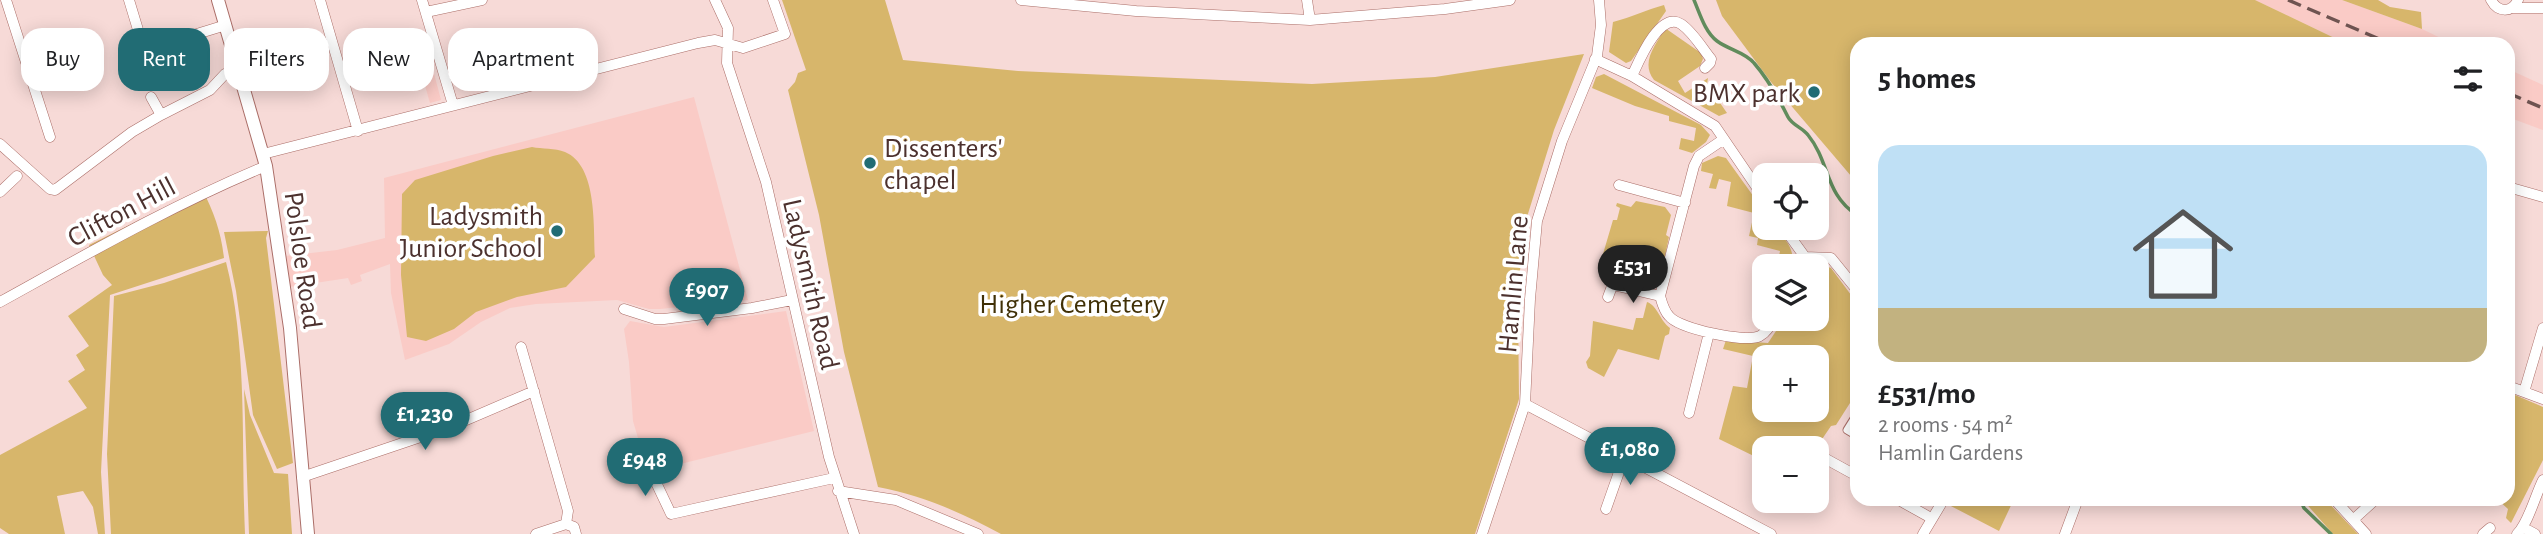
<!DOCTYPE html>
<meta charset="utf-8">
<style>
:root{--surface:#fff;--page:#f2f2f2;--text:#202124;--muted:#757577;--accent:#216c74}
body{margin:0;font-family:"Alegreya Sans",sans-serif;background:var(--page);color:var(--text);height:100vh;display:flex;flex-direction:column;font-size:26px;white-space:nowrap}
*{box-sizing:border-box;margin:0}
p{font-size:23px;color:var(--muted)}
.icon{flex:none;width:38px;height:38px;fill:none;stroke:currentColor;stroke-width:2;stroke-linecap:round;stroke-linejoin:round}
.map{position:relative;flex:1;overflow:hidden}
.panel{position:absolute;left:1850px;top:37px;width:665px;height:469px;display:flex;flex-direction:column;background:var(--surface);border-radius:21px;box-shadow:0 4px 18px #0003}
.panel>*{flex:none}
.hud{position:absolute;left:21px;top:28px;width:665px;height:63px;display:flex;gap:14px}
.tools{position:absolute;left:1752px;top:163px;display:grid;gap:14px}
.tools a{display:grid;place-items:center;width:77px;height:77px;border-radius:14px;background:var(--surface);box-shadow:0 4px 18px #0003;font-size:35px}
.price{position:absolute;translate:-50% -60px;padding:0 16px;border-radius:24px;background:var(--accent);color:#fff;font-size:23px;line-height:46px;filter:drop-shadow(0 2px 4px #0008)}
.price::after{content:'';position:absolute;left:50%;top:42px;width:21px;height:16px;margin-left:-10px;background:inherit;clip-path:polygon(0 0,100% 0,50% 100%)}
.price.active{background:#222;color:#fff}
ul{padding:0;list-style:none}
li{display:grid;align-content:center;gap:14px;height:371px;padding:0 28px}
li span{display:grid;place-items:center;height:217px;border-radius:21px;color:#555}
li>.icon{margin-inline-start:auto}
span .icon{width:126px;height:126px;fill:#fffc;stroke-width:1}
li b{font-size:30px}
h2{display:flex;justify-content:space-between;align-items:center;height:84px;padding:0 28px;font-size:30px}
.chip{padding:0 24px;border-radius:21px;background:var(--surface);box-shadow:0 4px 18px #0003;font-size:24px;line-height:63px}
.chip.active{background:var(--accent);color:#fff}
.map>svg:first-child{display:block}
.built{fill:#facbc6}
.green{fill:#d7b66b;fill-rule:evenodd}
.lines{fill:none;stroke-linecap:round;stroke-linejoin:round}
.stream{stroke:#618c5c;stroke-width:3.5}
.pedestrian-casing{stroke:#ab6e68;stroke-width:9}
.minor-casing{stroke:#ab6e68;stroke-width:11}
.tertiary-casing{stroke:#ab6e68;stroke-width:14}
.pedestrian{stroke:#fff;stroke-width:7}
.minor{stroke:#fff;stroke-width:10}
.tertiary{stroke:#fff;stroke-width:12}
.rail{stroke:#6f5451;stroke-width:3.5;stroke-dasharray:14 7;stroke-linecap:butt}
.poi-dot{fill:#216c74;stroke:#fff;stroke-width:2.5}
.labels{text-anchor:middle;stroke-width:7;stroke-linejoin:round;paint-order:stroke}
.poi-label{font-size:28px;fill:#4c312e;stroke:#fff;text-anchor:end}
.street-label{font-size:28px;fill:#4c312e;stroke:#fff}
.park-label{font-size:28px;fill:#403006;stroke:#fff}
</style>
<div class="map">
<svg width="2543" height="534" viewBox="0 0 2543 534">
<rect width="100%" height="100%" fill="#f7dad7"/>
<!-- built -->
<path class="built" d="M 2255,0 L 2342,0 L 2422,29 L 2453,44 L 2347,44 Z
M 431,62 L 441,100 L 430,103 L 419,65 Z
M 2508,69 L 2543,85 L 2543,130 L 2508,117 Z
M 694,97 L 748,300 L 660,309 L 649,309 L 617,300 L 536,304 L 510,308 L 481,322 L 449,344 L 405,360 L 391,293 L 390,264 L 360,275 L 362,281 L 351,285 L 348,278 L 289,287 L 285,256 L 337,250 L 385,238 L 384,178 Z
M 786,311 L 814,431 L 648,472 L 633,421 L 629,362 L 624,329 L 630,321 L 664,327 Z"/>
<!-- green -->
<path class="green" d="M 782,0 L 885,0 L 903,60 L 1018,71 L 1312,84 L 1435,77 L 1584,54 L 1554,130 L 1527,217 L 1518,286 L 1513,288 L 1512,301 L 1518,307 L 1519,399 L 1475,534 L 1001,534 C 962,513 922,495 878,487 L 844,352 L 819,215 L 788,90 L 795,82 L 798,73 L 806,70 Z
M 1716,0 L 2255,0 L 2347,44 L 1857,44 L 1857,183 L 1771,82 L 1722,16 Z
M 2342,0 L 2378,0 L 2390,7 L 2421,12 L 2422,29 Z
M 1664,5 L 1666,11 L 1631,61 L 1626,63 L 1609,52 L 1613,22 C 1632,17 1646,10 1664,5 Z
M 1665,28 L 1701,53 L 1703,59 L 1700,66 L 1678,81 L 1685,93 L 1708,78 L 1707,84 L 1727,113 L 1719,116 L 1654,80 C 1640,62 1656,45 1665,28 Z
M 1604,74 L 1701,125 L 1710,135 L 1706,142 L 1692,153 L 1679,149 L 1681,138 L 1694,141 L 1696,128 L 1669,121 L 1669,116 L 1635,106 L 1592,88 L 1596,77 Z
M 532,147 C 542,149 555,148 565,152 C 598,166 593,227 595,257 L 566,287 L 517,297 L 476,312 L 454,329 L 426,341 L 407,337 L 401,275 L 402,194 L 415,180 L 493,156 Z
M 1718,156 L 1726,158 L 1764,211 L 1764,228 L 1776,228 C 1786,241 1795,248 1792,266 L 1777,266 L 1780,251 L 1757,245 L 1758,238 L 1749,236 L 1754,213 L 1727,206 L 1731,182 L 1719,179 L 1716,189 L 1709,188 L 1713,174 L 1701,171 L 1702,163 Z
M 202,189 C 214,212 221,232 224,258 L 110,295 L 101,472 L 105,534 L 98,534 L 93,507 L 83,491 L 57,496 L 65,534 L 9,534 L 0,528 L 0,455 L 87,408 L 68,381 L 85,370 L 76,355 L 89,346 L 68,316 L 112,285 L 103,275 L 89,245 Z
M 1636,201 L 1665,207 L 1671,215 L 1666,235 L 1669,237 L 1664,261 L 1660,261 L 1657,273 L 1662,274 L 1659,280 L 1649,285 L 1626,280 L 1624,275 L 1607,271 L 1598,271 L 1613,220 L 1617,220 L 1620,208 L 1616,206 L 1617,203 L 1631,207 Z
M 268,231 L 266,238 L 293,463 L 277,469 L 253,415 L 236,291 L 224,232 Z
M 226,262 C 248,350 241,444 245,534 L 111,534 L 107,454 L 114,296 L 164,283 Z
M 1825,266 L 1831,268 L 1857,303 L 1857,392 L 1836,425 L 1831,426 L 1816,448 L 1764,448 L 1764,461 L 1719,439 L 1733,386 L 1747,388 L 1753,356 L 1723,349 L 1726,340 L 1768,343 L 1784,319 L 1816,318 L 1817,267 ZM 1764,357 L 1816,357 L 1816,410 L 1764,410 Z
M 1647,302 C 1658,306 1660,321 1670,328 L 1669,334 L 1665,336 L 1659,360 L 1618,349 L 1604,377 L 1588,368 L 1586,362 L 1590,356 L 1593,321 L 1633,330 L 1636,318 L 1643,318 Z
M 244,389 L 250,415 L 274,473 L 288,474 L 292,534 L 249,534 Z
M 2508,392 L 2543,407 L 2543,460 L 2511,523 L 2506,518 L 2508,509 L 2497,499 L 2508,499 Z
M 1950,499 L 2014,499 L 1999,531 L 1947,504 Z
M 2302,499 L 2325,499 L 2358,534 L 2333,534 Z"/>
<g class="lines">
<!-- stream -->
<path class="stream" d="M 1694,0 C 1700,14 1705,32 1717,41 C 1729,50 1745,52 1754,63 C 1768,79 1779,99 1788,117 C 1792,125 1803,128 1808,135 C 1830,162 1825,195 1857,215
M 2300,499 L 2304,508 L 2331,534"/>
<!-- pedestrian casing -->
<g class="pedestrian-casing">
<path id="pedestrian" d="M 1857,414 L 1847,430 L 1857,436"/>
</g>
<!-- minor casing -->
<g class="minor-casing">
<path id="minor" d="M 6,0 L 50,137
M 129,0 L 142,43 L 148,49 L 226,25
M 320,0 L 358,131
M 422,0 L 453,105
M 715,0 L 728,28 L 727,63 L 766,182 L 829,457 L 854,534
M 1021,0 L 1136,11 L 1310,20 L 1445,9 L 1510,0
M 1307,0 L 1310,20
M 2491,0 C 2498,13 2512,13 2518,0
M 2512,8 L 2543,8
M 426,12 L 482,0
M 1595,59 L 1632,76 L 1715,126 L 1764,198
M 1632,76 C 1639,61 1660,10 1681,24 C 1693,32 1702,48 1711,59 L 1710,63 L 1705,68
M 151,97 L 161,115
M 1724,139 L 1699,156 L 1694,166 L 1660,296 C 1662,303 1664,311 1669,316 C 1679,329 1746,343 1760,336 C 1767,332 1771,325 1774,318
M 0,144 L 50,189 L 55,190 L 132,132 L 161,115 L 210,90 L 225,74 L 239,69
M 263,154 L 698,43 L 715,40 L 743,48 L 785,34 L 773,0
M 1619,185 L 1685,203
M 2508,187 L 2543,197
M 0,192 L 17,176
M 1784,228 L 1805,257 L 1804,266
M 1805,257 L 1831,258 L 1857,290
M 1613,285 L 1660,296
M 1608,297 L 1617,273
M 0,302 C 87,254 174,204 266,166
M 624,309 L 655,319 L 664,319 L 752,308 L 792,300
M 521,347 L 568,511 L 566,524
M 2508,386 L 2543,399
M 2524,392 L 2543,328
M 1525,404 L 1771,534
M 1689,413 L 1709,333
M 1817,454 L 1857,476
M 652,474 L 671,514 L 834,478
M 302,477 L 450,427 L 534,391
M 838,491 L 896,500 L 978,534
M 1897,499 L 1931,518
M 2334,499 L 2366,534
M 1606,509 L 1625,455
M 2354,519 L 2376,499
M 566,524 L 574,527 L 576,534
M 2524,528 L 2535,534
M 536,534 L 566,524
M 1482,534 L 1525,404 L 1530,299 L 1537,221 L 1562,141 L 1597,56 L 1601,25 L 1599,0
M 1923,534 L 1944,499
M 2065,534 L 2078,499
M 2483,534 L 2490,528
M 2517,534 C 2528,524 2535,496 2543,480"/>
</g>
<!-- tertiary casing -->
<g class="tertiary-casing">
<path id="tertiary" d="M 218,0 L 266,166 L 290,328 L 308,534"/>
</g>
<!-- pedestrian -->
<use href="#pedestrian" class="pedestrian"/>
<!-- minor -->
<use href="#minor" class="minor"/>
<!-- tertiary -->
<use href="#tertiary" class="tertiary"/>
<!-- rail -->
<path class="rail" d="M 2288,0 L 2391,44
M 2508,93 L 2543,108"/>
</g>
<!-- markers -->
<g class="poi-dot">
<circle cx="1814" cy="92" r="7"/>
<circle cx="870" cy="163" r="7"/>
<circle cx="557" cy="231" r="7"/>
</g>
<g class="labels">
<!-- poi labels -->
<g class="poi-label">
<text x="1800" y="102">BMX park</text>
<text x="884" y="157" text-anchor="start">Dissenters'<tspan x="884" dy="32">chapel</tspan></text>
<text x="543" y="225">Ladysmith<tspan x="543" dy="32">Junior School</tspan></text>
</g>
<!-- street labels -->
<g class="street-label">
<text transform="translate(121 211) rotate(-28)" y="10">Clifton Hill</text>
<text transform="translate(304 260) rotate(82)" y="10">Polsloe Road</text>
<text transform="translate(812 284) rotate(77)" y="10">Ladysmith Road</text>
<text transform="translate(1512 284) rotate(-85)" y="10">Hamlin Lane</text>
</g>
<!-- park labels -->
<g class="park-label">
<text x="1072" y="313">Higher Cemetery</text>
</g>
</g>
</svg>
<div class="tools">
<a><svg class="icon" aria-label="locate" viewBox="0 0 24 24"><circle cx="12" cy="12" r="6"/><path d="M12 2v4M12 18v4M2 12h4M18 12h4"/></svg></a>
<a><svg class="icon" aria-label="layers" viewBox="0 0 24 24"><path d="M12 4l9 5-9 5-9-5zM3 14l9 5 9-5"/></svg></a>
<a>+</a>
<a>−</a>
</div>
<b class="price active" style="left:1633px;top:305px">£531</b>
<b class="price" style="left:707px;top:328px">£907</b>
<b class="price" style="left:425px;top:452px">£1,230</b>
<b class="price" style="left:1630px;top:487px">£1,080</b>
<b class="price" style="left:645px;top:498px">£948</b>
<div class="hud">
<a class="chip">Buy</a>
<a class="chip active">Rent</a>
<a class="chip">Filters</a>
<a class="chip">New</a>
<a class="chip">Apartment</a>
</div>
<section class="panel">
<h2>5 homes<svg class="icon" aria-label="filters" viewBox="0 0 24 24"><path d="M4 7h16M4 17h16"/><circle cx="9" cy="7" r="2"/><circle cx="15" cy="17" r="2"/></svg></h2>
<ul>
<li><span style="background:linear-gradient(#bfe0f5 75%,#c2b280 0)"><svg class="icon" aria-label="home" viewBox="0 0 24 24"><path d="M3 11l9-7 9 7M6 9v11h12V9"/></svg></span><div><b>£531/mo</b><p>2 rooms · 54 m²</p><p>Hamlin Gardens</p></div></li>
</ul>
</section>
</div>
